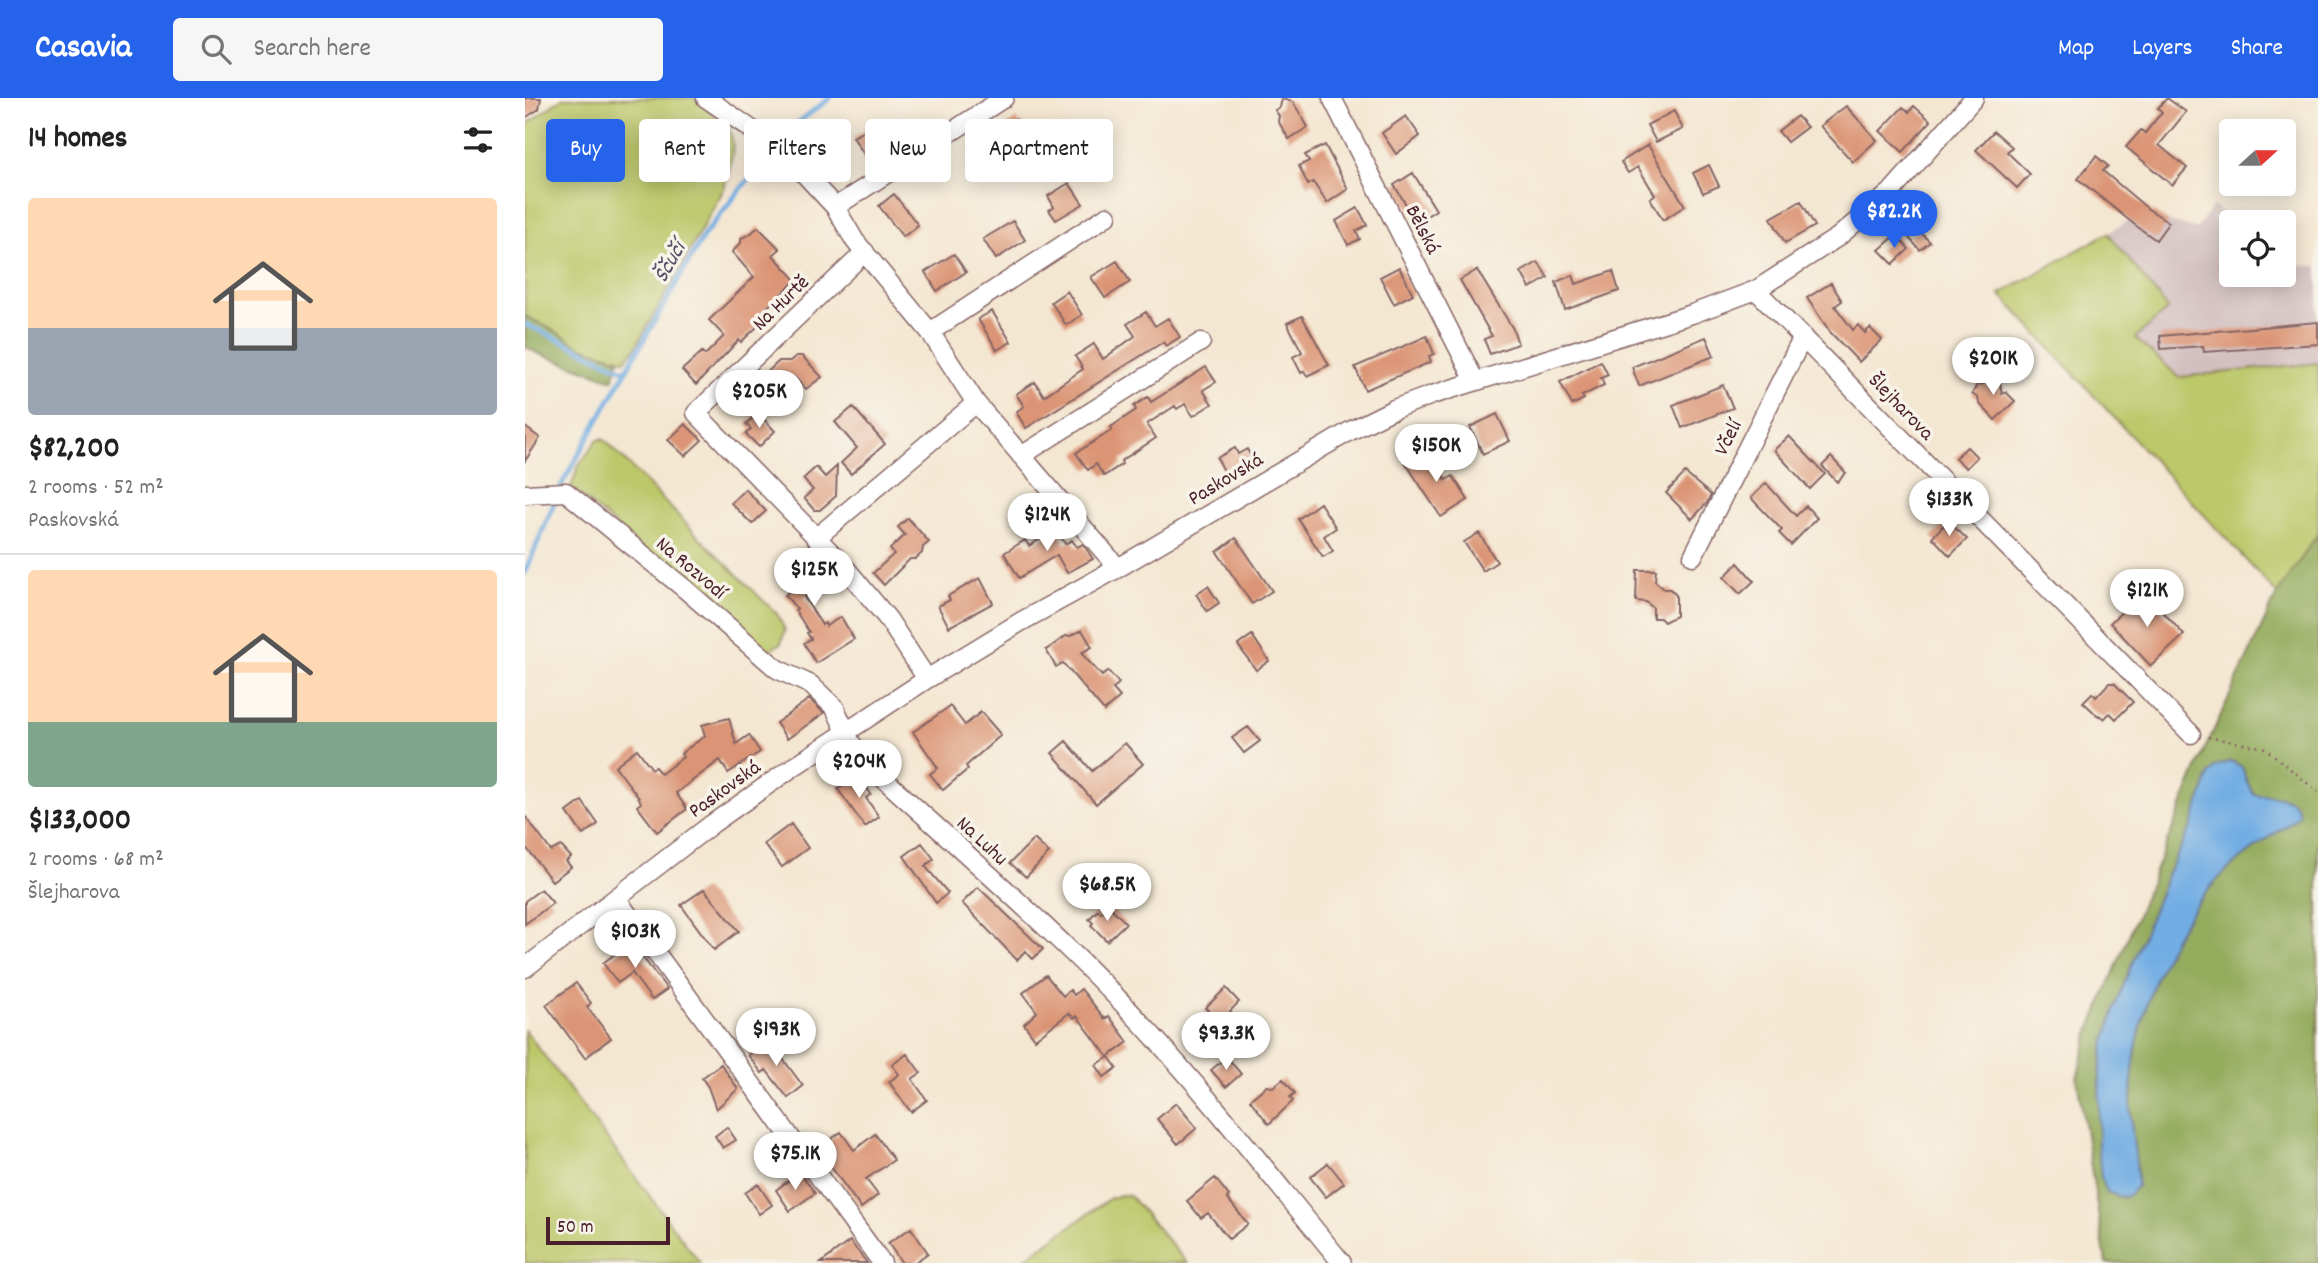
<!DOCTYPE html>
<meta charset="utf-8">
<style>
:root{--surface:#fff;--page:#f6f6f6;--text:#222;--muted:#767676;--line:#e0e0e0;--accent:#2563eb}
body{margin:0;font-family:Dekko,sans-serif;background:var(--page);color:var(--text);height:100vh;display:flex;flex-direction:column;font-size:26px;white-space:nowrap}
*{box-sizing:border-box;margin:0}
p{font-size:23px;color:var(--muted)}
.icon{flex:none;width:38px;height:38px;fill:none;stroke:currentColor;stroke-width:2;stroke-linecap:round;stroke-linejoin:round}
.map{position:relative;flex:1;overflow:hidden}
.panel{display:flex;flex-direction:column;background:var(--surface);width:525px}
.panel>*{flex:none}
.top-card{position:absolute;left:21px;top:21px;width:665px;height:63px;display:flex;gap:14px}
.needle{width:46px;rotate:69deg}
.controls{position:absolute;left:1694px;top:21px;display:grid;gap:14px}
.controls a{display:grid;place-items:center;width:77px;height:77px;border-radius:7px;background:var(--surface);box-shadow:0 4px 18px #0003;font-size:35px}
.scale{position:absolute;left:21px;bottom:18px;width:124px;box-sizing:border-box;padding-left:7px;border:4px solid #4a1f2b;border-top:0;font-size:19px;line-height:24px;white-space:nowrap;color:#4a1f2b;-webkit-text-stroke:5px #f7f3e8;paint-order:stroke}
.price{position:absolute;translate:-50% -60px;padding:0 16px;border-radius:24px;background:#fff;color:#222;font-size:23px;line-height:46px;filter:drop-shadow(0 2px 4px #0008)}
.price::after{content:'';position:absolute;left:50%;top:42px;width:21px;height:16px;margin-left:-10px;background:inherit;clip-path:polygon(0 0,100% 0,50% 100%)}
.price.active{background:var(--accent);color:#fff}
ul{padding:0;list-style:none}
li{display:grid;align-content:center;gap:14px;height:371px;padding:0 28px}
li+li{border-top:2px solid var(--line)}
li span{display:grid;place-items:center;height:217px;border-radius:7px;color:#555}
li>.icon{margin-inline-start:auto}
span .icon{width:126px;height:126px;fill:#fffc;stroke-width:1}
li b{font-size:30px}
h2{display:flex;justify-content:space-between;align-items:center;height:84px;padding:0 28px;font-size:30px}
.pill{padding:0 24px;border-radius:7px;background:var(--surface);box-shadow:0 4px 18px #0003;font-size:24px;line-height:63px}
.pill.active{background:var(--accent);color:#fff}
header{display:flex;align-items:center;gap:42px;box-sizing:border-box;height:98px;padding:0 35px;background:var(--accent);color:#fff}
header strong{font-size:33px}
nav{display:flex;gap:38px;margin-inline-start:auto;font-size:24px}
.search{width:490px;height:63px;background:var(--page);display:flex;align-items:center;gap:18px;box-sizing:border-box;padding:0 24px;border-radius:7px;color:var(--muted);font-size:26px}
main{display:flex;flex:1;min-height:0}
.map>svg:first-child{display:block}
.industrial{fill:#d2bfc0}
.green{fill:#bcc86a;stroke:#83744a;stroke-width:2}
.forest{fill:#95ac5e;stroke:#706644;stroke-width:2}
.water{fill:#72ade3;stroke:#5e6687;stroke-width:2}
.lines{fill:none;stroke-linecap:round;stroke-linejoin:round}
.stream{stroke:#72ade3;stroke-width:5}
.building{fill:#db9576}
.minor-casing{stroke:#866565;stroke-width:21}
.path{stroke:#866565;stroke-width:2.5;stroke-dasharray:2 5;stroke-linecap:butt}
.minor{stroke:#fff;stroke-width:18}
.labels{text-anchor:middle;stroke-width:7;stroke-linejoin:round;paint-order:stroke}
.street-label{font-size:21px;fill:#4a1f2b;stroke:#f7f3e8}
.water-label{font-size:23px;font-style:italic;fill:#58516b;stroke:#f7f3e8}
</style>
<header>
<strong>Casavia</strong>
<div class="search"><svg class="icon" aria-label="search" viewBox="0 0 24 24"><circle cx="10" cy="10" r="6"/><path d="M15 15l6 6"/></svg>Search here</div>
<nav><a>Map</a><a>Layers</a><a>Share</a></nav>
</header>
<main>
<section class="panel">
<h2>14 homes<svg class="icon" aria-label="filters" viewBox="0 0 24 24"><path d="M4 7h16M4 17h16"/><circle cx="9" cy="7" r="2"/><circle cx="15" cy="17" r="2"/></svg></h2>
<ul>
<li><span style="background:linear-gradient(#ffd9b3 60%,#9aa5b1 0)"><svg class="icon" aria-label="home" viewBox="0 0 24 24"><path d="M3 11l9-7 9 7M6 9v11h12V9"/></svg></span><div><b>$82,200</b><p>2 rooms · 52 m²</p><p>Paskovská</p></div></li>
<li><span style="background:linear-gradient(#ffd9b3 70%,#7fa58c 0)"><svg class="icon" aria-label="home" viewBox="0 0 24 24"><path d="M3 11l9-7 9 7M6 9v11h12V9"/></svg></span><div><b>$133,000</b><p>2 rooms · 68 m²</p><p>Šlejharova</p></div></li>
</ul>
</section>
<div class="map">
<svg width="1793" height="1165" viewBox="0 0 1793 1165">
<rect width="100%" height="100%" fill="#f7f3e8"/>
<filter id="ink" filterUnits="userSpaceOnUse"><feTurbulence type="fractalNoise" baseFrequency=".0143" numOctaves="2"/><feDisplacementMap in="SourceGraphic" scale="14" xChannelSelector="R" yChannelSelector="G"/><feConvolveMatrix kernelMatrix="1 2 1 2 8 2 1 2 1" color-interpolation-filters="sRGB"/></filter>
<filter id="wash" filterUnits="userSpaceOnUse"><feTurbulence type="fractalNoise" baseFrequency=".00686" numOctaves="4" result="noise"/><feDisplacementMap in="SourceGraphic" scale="28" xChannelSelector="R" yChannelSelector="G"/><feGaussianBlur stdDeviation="1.57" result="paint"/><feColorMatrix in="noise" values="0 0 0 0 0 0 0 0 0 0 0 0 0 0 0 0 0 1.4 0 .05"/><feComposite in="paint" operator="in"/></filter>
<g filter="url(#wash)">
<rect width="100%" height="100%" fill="#f4e7d2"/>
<!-- industrial -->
<path class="industrial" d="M 1688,107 L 1709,124 L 1706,124 L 1706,177 L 1759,177 L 1759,167 L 1793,168 L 1793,265 L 1654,279 L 1609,239 L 1643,211 L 1583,135 L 1623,111 L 1644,124 L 1672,131 Z"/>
<!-- green -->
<path class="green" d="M 37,0 L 169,0 L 200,25 L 205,33 L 208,44 L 207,59 L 199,91 L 109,252 L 100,262 L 56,249 L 30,233 L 0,218 L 0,28 Z
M 1583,135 L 1643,211 L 1610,240 L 1654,279 L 1793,265 L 1793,436 L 1752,496 L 1475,196 Z
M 77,341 L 81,343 L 173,438 L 252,516 L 260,532 L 256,545 L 238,556 L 46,389 L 53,369 L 72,342 Z
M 0,932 L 175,1165 L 0,1165 Z
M 595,1097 L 605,1098 L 662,1165 L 494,1165 L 584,1101 Z"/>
<!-- forest -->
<path class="forest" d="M 0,218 L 30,233 L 56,249 L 94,261 L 88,282 L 12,255 L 0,248 Z
M 1793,436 L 1793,1165 L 1581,1165 L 1552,980 L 1564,935 L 1680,651 L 1752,496 Z"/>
<!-- water -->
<path class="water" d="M 1706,663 L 1717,669 L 1722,684 L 1729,696 C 1746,699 1771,695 1774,716 C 1767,726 1754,732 1745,739 C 1726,753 1707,766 1691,783 C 1634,845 1604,936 1606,1019 C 1607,1043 1613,1065 1612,1088 C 1601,1103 1598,1100 1582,1094 L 1576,1079 L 1573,1049 L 1575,972 L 1580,944 L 1593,901 L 1643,775 L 1667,727 L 1684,677 L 1690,669 Z"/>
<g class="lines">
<!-- stream -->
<path class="stream" d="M 0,226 L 101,273 L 179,137 L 262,33 L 305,0
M 0,475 L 37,386 L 101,273"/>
</g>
<g id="blocks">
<!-- building -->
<path class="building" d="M 0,0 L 16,0 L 14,11 L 0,20 Z
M 1642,0 L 1661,14 L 1634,47 L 1662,70 L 1647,87 L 1601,49 L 1616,32 L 1620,35 L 1637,14 L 1633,10 Z
M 757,1 L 768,4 L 783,29 L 764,41 L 753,23 L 754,18 L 750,12 L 755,9 Z
M 1321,8 L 1352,42 L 1328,64 L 1295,28 Z
M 1389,8 L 1406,23 L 1378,54 L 1355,33 L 1378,9 L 1384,14 Z
M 1149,13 L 1158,31 L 1131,44 L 1122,27 Z
M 881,18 L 895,38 L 871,56 L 857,35 Z
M 1272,18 L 1282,29 L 1262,44 L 1253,33 Z
M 361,21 L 373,41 L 355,53 L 353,50 L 340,58 L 328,39 Z
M 491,21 L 501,35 L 488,43 L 493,51 L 491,53 L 500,67 L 478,81 L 466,61 L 457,67 L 446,50 Z
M 1469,33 L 1487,49 L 1482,54 L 1505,76 L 1492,90 L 1451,52 Z
M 800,47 L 823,91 L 802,105 L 788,84 L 783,87 L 774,68 L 784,63 L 780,57 Z
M 1123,47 L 1160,108 L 1138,122 L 1125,100 L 1130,97 L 1113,69 L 1103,75 L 1096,64 Z
M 1571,58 L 1583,68 L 1578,73 L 1623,111 L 1644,124 L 1631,142 L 1610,127 L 1553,81 Z
M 1184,67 L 1194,88 L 1178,95 L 1168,75 Z
M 888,75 L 911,112 L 892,124 L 869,87 Z
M 544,85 L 558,106 L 531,122 L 524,112 L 529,109 L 523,98 Z
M 369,96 L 393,127 L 378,139 L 354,108 Z
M 1276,103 L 1290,128 L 1260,145 L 1246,120 Z
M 833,110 L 842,127 L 831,133 L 835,141 L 823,147 L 811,123 Z
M 488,123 L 500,142 L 471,161 L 458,141 Z
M 233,129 L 255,151 L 248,157 L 271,182 L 234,217 L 237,220 L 232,225 L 234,227 L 216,244 L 214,242 L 171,287 L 157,272 L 177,254 L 180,257 L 199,238 L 184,222 L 229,179 L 207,154 L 216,145 L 216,140 L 224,137 Z
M 1393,132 L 1405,144 L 1395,152 L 1384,140 Z
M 1371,137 L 1384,151 L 1368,166 L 1354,152 Z
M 429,156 L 441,174 L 412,193 L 400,174 Z
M 592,163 L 605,184 L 580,200 L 566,179 Z
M 1013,164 L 1023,180 L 1005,190 L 996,174 Z
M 874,169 L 888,196 L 869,206 L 855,179 Z
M 952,172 L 988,231 L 993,246 L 965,256 L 959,241 L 967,238 L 935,182 Z
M 1088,173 L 1094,193 L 1040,212 L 1031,184 L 1048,177 L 1051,186 Z
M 1306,185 L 1317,203 L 1310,208 L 1328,232 L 1333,227 L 1340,235 L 1345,230 L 1357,242 L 1334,264 L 1305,234 L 1282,200 Z
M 542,193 L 557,217 L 541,227 L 526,204 Z
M 467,213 L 486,244 L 472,252 L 453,221 Z
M 621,214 L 630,228 L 643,220 L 655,239 L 641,248 L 638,244 L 501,330 L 491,314 L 499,308 L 491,296 L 510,284 L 519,298 L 558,271 L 550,258 L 569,246 L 578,261 L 610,238 L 602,226 Z
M 777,218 L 804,267 L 782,278 L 779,273 L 776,275 L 768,259 L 777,254 L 762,225 Z
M 1793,224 L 1793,246 L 1679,254 L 1678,248 L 1636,251 L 1635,238 Z
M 902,238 L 909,256 L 904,258 L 906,264 L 840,292 L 830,269 Z
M 1181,239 L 1189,258 L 1114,288 L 1107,269 Z
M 271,258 L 277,258 L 297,279 L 281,291 L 270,280 L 262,288 L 257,288 L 249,295 L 236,280 L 254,263 L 265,263 Z
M 1076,263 L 1083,277 L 1076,280 L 1079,287 L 1057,298 L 1059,301 L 1047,307 L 1035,284 Z
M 681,269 L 691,284 L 678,292 L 687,306 L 668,318 L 660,306 L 652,311 L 650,308 L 622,326 L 631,340 L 596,363 L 597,366 L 579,378 L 571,366 L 563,372 L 551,355 L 587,332 L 586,329 L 611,312 L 609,308 L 623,299 L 626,304 Z
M 1465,275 L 1474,280 L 1477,296 L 1481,294 L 1490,303 L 1470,322 L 1454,305 L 1453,300 L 1447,296 L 1452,287 L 1458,286 Z
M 1198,287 L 1208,310 L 1157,330 L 1148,307 Z
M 328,309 L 360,346 L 326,376 L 316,365 L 332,350 L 310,324 Z
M 233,315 L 250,333 L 234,349 L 221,336 L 226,331 L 221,326 Z
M 972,316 L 985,343 L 958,356 L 945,329 Z
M 160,326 L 177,342 L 160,358 L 143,342 Z
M 0,329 L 15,340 L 0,363 Z
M 1264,338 L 1300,376 L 1285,391 L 1249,352 Z
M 1442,349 L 1452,359 L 1441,370 L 1430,360 Z
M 710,350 L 713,356 L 722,351 L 730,366 L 703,380 L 692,360 Z
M 901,351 L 921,382 L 928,378 L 943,402 L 916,419 L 880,364 Z
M 1306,359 L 1321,375 L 1312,384 L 1297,368 Z
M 312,368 L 311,398 L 295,412 L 289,412 L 279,400 L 288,392 L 278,381 L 291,369 L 300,379 Z
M 1160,375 L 1186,397 L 1182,405 L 1167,421 L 1141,395 Z
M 1241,385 L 1271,418 L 1281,408 L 1292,420 L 1266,447 L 1254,435 L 1257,432 L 1226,400 Z
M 220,391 L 241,413 L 227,426 L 206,405 Z
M 795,405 L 811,430 L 799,438 L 808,453 L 798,459 L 773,421 Z
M 383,420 L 404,444 L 398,449 L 397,455 L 390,461 L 385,461 L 359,487 L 348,475 L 369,456 L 365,451 L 380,437 L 373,429 Z
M 527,423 L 540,446 L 547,442 L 552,449 L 558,446 L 568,461 L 542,475 L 532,457 L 494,480 L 479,455 L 500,442 L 504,448 L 522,437 L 517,429 Z
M 1423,423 L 1442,441 L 1425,458 L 1407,439 Z
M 954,435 L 972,464 L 958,473 L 939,444 Z
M 711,440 L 747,493 L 727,506 L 692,454 Z
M 282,449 L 292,459 L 287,463 L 302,481 L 279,499 L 297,527 L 300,525 L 301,528 L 316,519 L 329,541 L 291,565 L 279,545 L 286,541 L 282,535 L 284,534 L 270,512 L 272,511 L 260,497 L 275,484 L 259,466 L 276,450 L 278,453 Z
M 1213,465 L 1229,483 L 1215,496 L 1199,479 Z
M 1112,472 L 1131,472 L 1130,483 L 1139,491 L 1145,491 L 1151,497 L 1151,518 L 1139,524 L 1135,520 L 1128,520 L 1128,510 L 1121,504 L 1111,503 Z
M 455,480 L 468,505 L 424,529 L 413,508 L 425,502 L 423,498 Z
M 683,488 L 694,505 L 682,513 L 671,496 Z
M 1619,493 L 1659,537 L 1626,568 L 1585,525 Z
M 557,532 L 567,549 L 556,555 L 577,578 L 583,573 L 594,585 L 588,591 L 595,599 L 579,613 L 538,565 L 531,569 L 521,552 L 541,538 L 545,538 Z
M 727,537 L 744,563 L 731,572 L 713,547 Z
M 1584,585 L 1589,585 L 1608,604 L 1591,621 L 1585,615 L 1579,621 L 1574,617 L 1573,618 L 1558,604 L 1567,595 L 1571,599 Z
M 284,601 L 299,615 L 262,641 L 251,625 Z
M 425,608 L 440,627 L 456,614 L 476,637 L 441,668 L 443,671 L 418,692 L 405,676 L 413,670 L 388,634 Z
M 204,620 L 211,646 L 224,637 L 235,654 L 203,675 L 195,662 L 151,695 L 162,711 L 132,734 L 112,708 L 116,705 L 114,700 L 90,668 L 112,651 L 127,671 L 130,669 L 136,676 L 158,659 L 156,656 L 159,653 L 180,638 L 177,627 Z
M 723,629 L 735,643 L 719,655 L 707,640 Z
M 541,643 L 567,673 L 600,645 L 618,666 L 571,706 L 527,655 Z
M 333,677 L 346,696 L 341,700 L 354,719 L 340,729 L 313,691 Z
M 57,703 L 73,726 L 58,737 L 42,714 Z
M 0,718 L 26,753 L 36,748 L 46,759 L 41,763 L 46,769 L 27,783 L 0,748 Z
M 266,726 L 283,750 L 257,769 L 239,746 Z
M 509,741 L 524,755 L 501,779 L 485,765 Z
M 397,745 L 409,761 L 400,768 L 423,795 L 411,805 L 379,758 Z
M 453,789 L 518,851 L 508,861 L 500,853 L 492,862 L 437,805 Z
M 16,791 L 28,805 L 0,826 L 0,803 Z
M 179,791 L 214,833 L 189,852 L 156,807 Z
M 584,808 L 601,825 L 582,843 L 566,827 L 568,825 L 564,821 L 573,812 L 576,815 Z
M 106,844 L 142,891 L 127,902 L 107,875 L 93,885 L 78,865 Z
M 521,877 L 538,898 L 545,892 L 549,897 L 556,891 L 580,921 L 584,918 L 603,944 L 583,959 L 552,918 L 549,920 L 544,915 L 510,941 L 499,926 L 512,914 L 498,895 Z
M 51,885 L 66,905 L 62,909 L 86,940 L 60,960 L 21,907 Z
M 701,890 L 714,904 L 705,913 L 726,939 L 715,948 L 695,926 L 687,934 L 674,921 L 683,912 L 680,910 Z
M 244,942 L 278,988 L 263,1000 L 241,972 L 237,975 L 223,957 Z
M 382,956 L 396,975 L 387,981 L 402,1002 L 386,1014 L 364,984 L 374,976 L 367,967 Z
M 584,959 L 592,970 L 579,979 L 571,967 Z
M 702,959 L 716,976 L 701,989 L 686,972 Z
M 196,966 L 213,991 L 191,1011 L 183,989 L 177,980 Z
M 758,981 L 770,995 L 765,999 L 768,1003 L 744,1026 L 725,1002 L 741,988 L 748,989 Z
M 651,1005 L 672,1030 L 653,1046 L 632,1021 Z
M 202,1029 L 211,1042 L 198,1050 L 190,1038 Z
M 316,1034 L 329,1052 L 350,1036 L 369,1062 L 341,1081 L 353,1097 L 336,1110 L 293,1051 Z
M 803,1065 L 819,1085 L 801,1099 L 785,1079 Z
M 275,1074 L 290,1095 L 265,1113 L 251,1092 Z
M 690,1080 L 704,1098 L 702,1100 L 723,1126 L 704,1141 L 683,1115 L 676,1120 L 662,1103 Z
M 233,1086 L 247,1107 L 234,1116 L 220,1095 Z
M 386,1130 L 403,1155 L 389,1165 L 377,1165 L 363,1145 Z
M 325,1143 L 342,1165 L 296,1165 Z"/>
</g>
</g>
<g filter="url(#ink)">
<use href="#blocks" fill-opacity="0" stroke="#866565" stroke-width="2"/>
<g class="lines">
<!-- minor casing -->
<g class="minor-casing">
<path id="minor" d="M 181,0 L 258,53 L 310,109 L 330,143 L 405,234 L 451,305 L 593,470
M 807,0 L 950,283
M 310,109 L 479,0
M 340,154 L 171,315 L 318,467 L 363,521 L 402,581
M 1231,192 L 1666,636
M 405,234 L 582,118
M 496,358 L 676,244
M 0,396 L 41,394 L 160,491 L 252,571 L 286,587 L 310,610 L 326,645 L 347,670 C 438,754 533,835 616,925 C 687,1002 751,1085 817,1165
M 291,440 L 451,305
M 1168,458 L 1278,239
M 91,800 L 357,1165
M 0,870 L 187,726 L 271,667 L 402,581 L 497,523 L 593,470 L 825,333 L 869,311 L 907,297 L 1167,216 L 1231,192 L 1313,139 L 1366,94 L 1449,0"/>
</g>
<!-- path -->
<path class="path" d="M 1683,639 L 1740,650 L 1793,694"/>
<!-- minor -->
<use href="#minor" class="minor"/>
</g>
</g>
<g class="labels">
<!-- street labels -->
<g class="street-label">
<text transform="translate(899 131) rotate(63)" y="7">Bělská</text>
<text transform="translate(255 204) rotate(-44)" y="7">Na Hurtě</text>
<text transform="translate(1377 308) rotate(46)" y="7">Šlejharova</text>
<text transform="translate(1202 339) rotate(-63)" y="7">Včelí</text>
<text transform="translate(700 380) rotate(-31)" y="7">Paskovská</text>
<text transform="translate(167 469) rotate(40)" y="7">Na Rozvodí</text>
<text transform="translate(199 690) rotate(-36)" y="7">Paskovská</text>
<text transform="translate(458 742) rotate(43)" y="7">Na Luhu</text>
</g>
<!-- water labels -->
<g class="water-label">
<text transform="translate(143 163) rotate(-60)" y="8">Ščučí</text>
</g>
</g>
</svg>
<div class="controls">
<a><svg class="needle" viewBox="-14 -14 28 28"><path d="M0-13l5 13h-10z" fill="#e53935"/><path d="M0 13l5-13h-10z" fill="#767676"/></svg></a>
<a><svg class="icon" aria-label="locate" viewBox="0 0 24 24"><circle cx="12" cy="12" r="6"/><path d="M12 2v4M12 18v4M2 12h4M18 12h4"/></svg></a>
</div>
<div class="scale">50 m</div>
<b class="price active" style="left:1369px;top:152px">$82.2K</b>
<b class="price" style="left:1468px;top:299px">$201K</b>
<b class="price" style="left:234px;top:332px">$205K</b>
<b class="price" style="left:911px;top:386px">$150K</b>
<b class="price" style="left:1424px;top:440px">$133K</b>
<b class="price" style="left:522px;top:455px">$124K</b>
<b class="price" style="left:289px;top:510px">$125K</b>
<b class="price" style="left:1622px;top:531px">$121K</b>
<b class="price" style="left:334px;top:702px">$204K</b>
<b class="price" style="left:582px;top:825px">$68.5K</b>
<b class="price" style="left:110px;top:872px">$103K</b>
<b class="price" style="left:251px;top:970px">$193K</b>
<b class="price" style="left:701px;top:974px">$93.3K</b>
<b class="price" style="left:270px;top:1094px">$75.1K</b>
<div class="top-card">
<a class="pill active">Buy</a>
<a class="pill">Rent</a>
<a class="pill">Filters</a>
<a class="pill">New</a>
<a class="pill">Apartment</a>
</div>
</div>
</main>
